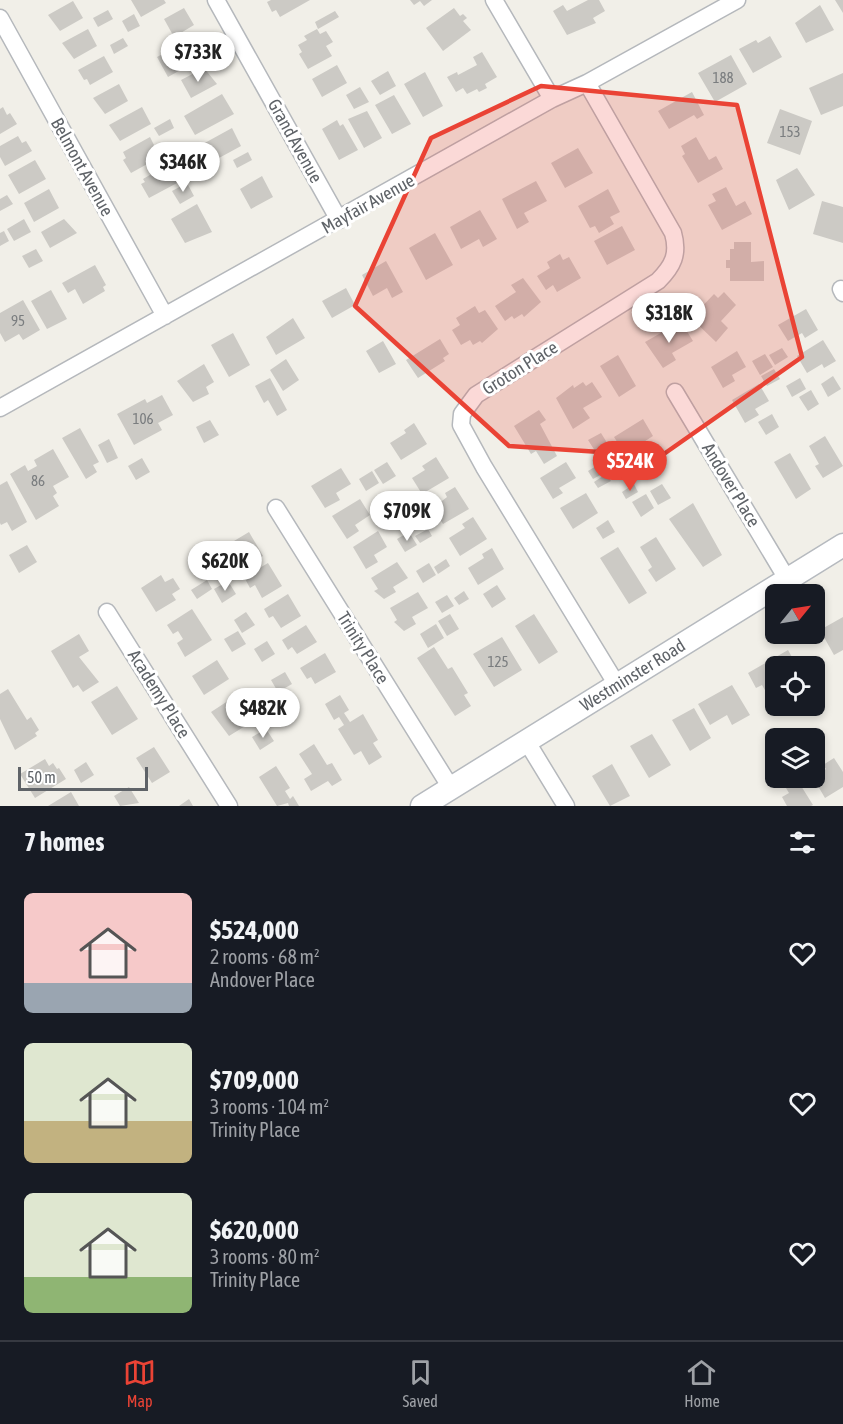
<!DOCTYPE html>
<meta charset="utf-8">
<style>
:root{--surface:#171b24;--page:#20242c;--text:#f1f3f6;--muted:#9ea1a6;--line:#363941;--accent:#ea4335}
body{margin:0;font-family:"Asap Condensed",sans-serif;background:var(--page);color:var(--text);height:100vh;display:flex;flex-direction:column;font-size:22px;white-space:nowrap}
*{box-sizing:border-box;margin:0}
p{font-size:20px;color:var(--muted)}
.icon{flex:none;width:33px;height:33px;fill:none;stroke:currentColor;stroke-width:2;stroke-linecap:round;stroke-linejoin:round}
.map{position:relative;height:806px;overflow:hidden}
.sheet{display:flex;flex-direction:column;background:var(--surface);flex:1}
.sheet>*{flex:none}
.needle{width:39px;rotate:60deg}
.fabs{position:absolute;left:765px;top:584px;display:grid;gap:12px}
.fabs a{display:grid;place-items:center;width:60px;height:60px;border-radius:9px;background:var(--surface);box-shadow:0 3px 9px #0003;font-size:30px}
.scale{position:absolute;left:18px;bottom:15px;width:130px;box-sizing:border-box;padding-left:6px;border:3px solid #5f6368;border-top:0;font-size:16px;line-height:21px;white-space:nowrap;color:#5f6368;-webkit-text-stroke:4px #fff;paint-order:stroke}
.price{position:absolute;translate:-50% -51px;padding:0 14px;border-radius:21px;background:#fff;color:#222;font-size:20px;line-height:39px;filter:drop-shadow(0 2px 3px #0008)}
.price::after{content:'';position:absolute;left:50%;top:36px;width:18px;height:14px;margin-left:-9px;background:inherit;clip-path:polygon(0 0,100% 0,50% 100%)}
.price.active{background:var(--accent);color:#fff}
ul{padding:0;list-style:none}
li{display:flex;align-items:center;gap:18px;height:150px;padding:0 24px}
li span{display:grid;place-items:center;flex:none;width:168px;height:120px;border-radius:9px;color:#555}
li>.icon{margin-inline-start:auto}
span .icon{width:72px;height:72px;fill:#fffc;stroke-width:1}
li b{font-size:26px}
h2{display:flex;justify-content:space-between;align-items:center;height:72px;padding:0 24px;font-size:26px}
.tabs{display:flex;justify-content:space-around;align-items:center;height:84px;border-top:2px solid var(--line);background:var(--surface);font-size:16px;color:var(--muted)}
.tabs a{display:grid;justify-items:center;gap:3px}
.tabs .active{color:var(--accent)}
.map>svg:first-child{display:block}
.building{fill:#cccac5}
.lines{fill:none;stroke-linecap:round;stroke-linejoin:round}
.minor-casing{stroke:#b5b8bc;stroke-width:19}
.secondary-casing{stroke:#b6babf;stroke-width:25}
.minor{stroke:#fff;stroke-width:16}
.secondary{stroke:#fff;stroke-width:22}
.marked{fill:#ea4335;fill-opacity:0.2;stroke:#ea4335;stroke-width:4.5;stroke-linejoin:round}
.labels{text-anchor:middle;stroke-width:6;stroke-linejoin:round;paint-order:stroke}
.number-label{font-size:15px;fill:#7a7d7f}
.street-label{font-size:18px;fill:#5f6368;stroke:#fff}
</style>
<div class="map">
<svg width="843" height="806" viewBox="0 0 843 806">
<rect width="100%" height="100%" fill="#f1efe8"/>
<!-- building -->
<path class="building" d="M 131,0 L 164,0 L 166,3 L 141,17 Z
M 271,0 L 310,0 L 280,17 L 276,10 L 272,12 L 267,2 Z
M 410,0 L 432,0 L 424,6 L 420,1 L 414,5 Z
M 588,0 L 599,0 L 605,11 L 593,18 L 596,23 L 567,35 L 553,11 L 563,5 L 567,11 Z
M 835,0 L 843,0 L 843,13 Z
M 73,1 L 83,18 L 60,31 L 48,15 Z
M 820,5 L 834,30 L 806,43 L 795,23 Z
M 184,8 L 194,25 L 174,37 L 164,19 Z
M 454,8 L 460,16 L 463,14 L 467,18 L 463,21 L 471,30 L 443,51 L 426,28 Z
M 108,10 L 113,19 L 98,27 L 93,18 Z
M 335,11 L 339,17 L 318,29 L 315,22 Z
M 134,14 L 140,26 L 128,32 L 122,21 Z
M 88,29 L 97,46 L 74,59 L 62,43 Z
M 317,29 L 320,34 L 326,31 L 333,42 L 326,46 L 332,56 L 308,69 L 299,54 L 302,52 L 298,45 L 307,40 L 304,36 Z
M 770,36 L 782,57 L 753,73 L 739,49 L 756,40 L 758,43 Z
M 123,38 L 128,46 L 114,54 L 110,45 Z
M 191,39 L 202,58 L 168,77 L 157,57 Z
M 482,52 L 497,77 L 485,84 L 487,88 L 479,92 L 477,89 L 467,94 L 463,88 L 456,92 L 447,77 L 457,72 L 458,75 L 477,65 L 473,57 Z
M 731,55 L 747,84 L 715,102 L 698,73 Z
M 104,56 L 113,72 L 90,85 L 87,79 L 84,80 L 78,70 Z
M 337,65 L 347,83 L 322,97 L 312,79 Z
M 204,68 L 217,84 L 191,98 L 181,80 Z
M 388,71 L 396,86 L 380,95 L 371,81 Z
M 425,72 L 443,106 L 423,117 L 404,84 Z
M 843,73 L 843,106 L 821,115 L 809,88 Z
M 119,84 L 128,101 L 105,114 L 93,98 Z
M 360,87 L 369,102 L 354,109 L 346,95 Z
M 692,92 L 704,115 L 697,119 L 694,115 L 669,129 L 658,111 Z
M 222,94 L 234,114 L 195,135 L 184,116 Z
M 394,95 L 411,124 L 392,134 L 375,105 Z
M 3,107 L 7,115 L 10,113 L 17,124 L 0,134 L 0,109 Z
M 142,107 L 151,124 L 120,141 L 109,125 Z
M 780,109 L 812,121 L 800,155 L 767,143 Z
M 367,111 L 382,138 L 364,148 L 348,119 Z
M 170,119 L 174,128 L 159,136 L 154,128 Z
M 337,120 L 340,126 L 343,124 L 358,150 L 339,160 L 322,129 Z
M 232,128 L 241,146 L 219,158 L 218,156 L 213,158 L 211,154 L 208,156 L 201,145 Z
M 18,136 L 22,143 L 26,141 L 32,151 L 5,166 L 0,157 L 0,146 Z
M 150,137 L 160,157 L 131,173 L 123,160 L 126,158 L 123,152 Z
M 696,137 L 709,160 L 716,156 L 723,169 L 698,183 L 682,156 L 685,154 L 681,146 Z
M 578,148 L 593,173 L 565,188 L 551,163 Z
M 248,152 L 252,160 L 237,168 L 233,160 Z
M 35,160 L 46,179 L 19,194 L 8,175 Z
M 167,165 L 177,183 L 149,198 L 141,184 L 145,182 L 143,179 Z
M 797,168 L 815,195 L 789,210 L 776,180 Z
M 262,176 L 273,197 L 251,209 L 240,189 Z
M 536,181 L 547,201 L 524,213 L 529,222 L 517,229 L 502,199 Z
M 187,183 L 194,196 L 180,204 L 172,191 Z
M 726,187 L 736,206 L 745,201 L 752,214 L 722,230 L 708,205 L 716,201 L 712,194 Z
M 49,189 L 59,208 L 34,222 L 24,203 Z
M 608,189 L 620,212 L 610,217 L 614,224 L 599,233 L 595,226 L 590,228 L 578,206 Z
M 7,195 L 13,204 L 0,211 L 0,199 Z
M 822,201 L 843,207 L 843,243 L 813,234 Z
M 197,204 L 212,232 L 185,243 L 171,219 Z
M 480,210 L 497,239 L 483,247 L 479,239 L 461,249 L 450,227 Z
M 24,219 L 31,232 L 14,241 L 7,229 Z
M 64,219 L 77,233 L 50,248 L 41,232 Z
M 622,226 L 635,250 L 607,265 L 594,241 Z
M 4,231 L 9,241 L 0,246 L 0,233 Z
M 435,233 L 453,265 L 426,280 L 409,248 Z
M 734,242 L 751,242 L 751,262 L 764,261 L 764,281 L 730,281 L 730,268 L 726,268 L 726,260 L 730,260 L 730,249 L 734,249 Z
M 36,249 L 43,261 L 29,268 L 22,256 Z
M 560,254 L 563,260 L 569,257 L 581,278 L 557,292 L 553,285 L 546,290 L 537,276 L 550,268 L 547,262 Z
M 386,261 L 403,292 L 392,298 L 387,288 L 373,296 L 362,275 Z
M 95,265 L 106,285 L 103,287 L 105,291 L 83,304 L 75,289 L 68,293 L 62,283 Z
M 523,278 L 541,302 L 524,317 L 522,314 L 514,319 L 512,316 L 505,321 L 495,306 L 516,292 L 511,285 Z
M 346,288 L 355,305 L 332,318 L 322,301 Z
M 51,290 L 67,319 L 47,329 L 31,301 Z
M 724,292 L 736,305 L 721,321 L 728,328 L 716,342 L 691,318 L 714,294 L 718,298 Z
M 23,300 L 40,330 L 23,340 L 19,334 L 5,342 L 0,333 L 0,313 Z
M 475,306 L 479,313 L 485,310 L 498,329 L 482,343 L 480,341 L 473,345 L 470,340 L 461,345 L 452,330 L 460,325 L 456,318 Z
M 806,309 L 818,330 L 805,338 L 802,333 L 788,341 L 778,325 Z
M 293,318 L 305,338 L 276,355 L 266,337 Z
M 683,325 L 693,341 L 672,353 L 676,360 L 663,368 L 645,342 L 673,326 L 676,330 Z
M 233,333 L 250,365 L 229,377 L 211,345 Z
M 440,339 L 449,354 L 443,358 L 445,361 L 418,378 L 406,360 Z
M 823,340 L 836,361 L 824,368 L 822,364 L 807,373 L 797,356 Z
M 383,341 L 396,364 L 379,373 L 366,351 Z
M 782,348 L 788,357 L 775,365 L 769,355 Z
M 737,351 L 746,367 L 732,375 L 735,381 L 723,388 L 711,367 Z
M 765,354 L 773,367 L 760,375 L 752,361 Z
M 618,355 L 636,386 L 619,397 L 600,366 Z
M 286,359 L 299,380 L 283,391 L 270,370 Z
M 204,364 L 214,382 L 206,387 L 209,394 L 193,402 L 177,381 Z
M 774,369 L 780,379 L 767,386 L 761,376 Z
M 833,376 L 841,389 L 828,397 L 821,384 Z
M 270,378 L 287,410 L 277,416 L 268,400 L 264,403 L 255,386 Z
M 800,378 L 806,389 L 792,397 L 786,386 Z
M 583,382 L 586,386 L 592,382 L 602,397 L 583,408 L 590,418 L 573,429 L 556,398 L 573,385 L 574,388 Z
M 759,384 L 769,401 L 755,409 L 759,415 L 745,423 L 732,400 Z
M 811,390 L 819,404 L 808,411 L 799,397 Z
M 162,395 L 173,415 L 158,423 L 162,430 L 134,445 L 117,414 L 145,399 L 147,403 Z
M 539,410 L 546,420 L 540,424 L 557,456 L 544,464 L 536,451 L 531,454 L 514,426 Z
M 772,414 L 779,427 L 766,435 L 758,422 Z
M 643,419 L 653,436 L 625,454 L 614,437 Z
M 210,420 L 219,435 L 204,443 L 196,427 Z
M 414,423 L 427,444 L 401,460 L 390,443 L 406,433 L 404,430 Z
M 80,428 L 99,462 L 93,465 L 97,472 L 86,479 L 62,438 Z
M 601,433 L 609,446 L 597,454 L 588,440 Z
M 825,436 L 843,466 L 823,478 L 815,466 L 819,464 L 809,446 Z
M 109,439 L 118,458 L 107,463 L 98,445 Z
M 657,444 L 664,456 L 660,458 L 664,465 L 643,478 L 632,459 Z
M 53,449 L 69,477 L 53,486 L 57,493 L 53,496 L 59,506 L 36,520 L 10,474 L 25,465 L 28,471 L 37,466 L 34,460 Z
M 790,453 L 811,489 L 796,499 L 774,462 Z
M 436,457 L 449,478 L 422,494 L 412,478 L 425,470 L 422,466 Z
M 142,458 L 150,472 L 136,480 L 128,466 Z
M 387,462 L 396,476 L 383,484 L 374,470 Z
M 566,462 L 576,478 L 559,488 L 563,493 L 553,499 L 540,478 Z
M 601,463 L 606,472 L 593,479 L 588,471 Z
M 341,468 L 351,484 L 336,493 L 340,500 L 325,508 L 311,486 Z
M 372,471 L 379,483 L 366,491 L 359,479 Z
M 606,474 L 611,481 L 598,488 L 594,482 Z
M 7,481 L 27,522 L 12,531 L 7,522 L 1,525 L 0,523 L 0,485 Z
M 634,484 L 638,492 L 626,499 L 622,492 Z
M 662,484 L 671,498 L 658,505 L 650,491 Z
M 455,487 L 469,509 L 443,524 L 433,508 L 447,497 L 445,493 Z
M 586,493 L 598,513 L 573,529 L 560,508 Z
M 646,494 L 654,508 L 641,517 L 632,502 Z
M 409,497 L 414,506 L 401,513 L 396,505 Z
M 360,499 L 370,515 L 355,525 L 359,531 L 347,539 L 332,516 Z
M 693,503 L 722,555 L 703,567 L 669,519 Z
M 473,517 L 487,539 L 460,556 L 449,538 L 465,528 L 462,524 Z
M 608,520 L 615,532 L 603,539 L 596,528 Z
M 428,529 L 432,536 L 420,543 L 415,536 Z
M 378,531 L 387,547 L 374,555 L 378,562 L 366,569 L 353,547 Z
M 249,532 L 263,556 L 244,567 L 236,555 L 231,558 L 224,547 Z
M 409,532 L 417,545 L 405,552 L 397,539 Z
M 656,537 L 676,569 L 656,582 L 648,570 L 652,567 L 640,547 Z
M 27,545 L 37,562 L 19,573 L 9,555 Z
M 618,547 L 647,593 L 629,604 L 600,558 Z
M 492,548 L 504,569 L 478,585 L 468,568 L 484,558 L 482,554 Z
M 209,551 L 215,561 L 204,568 L 198,558 Z
M 446,559 L 450,566 L 438,574 L 434,567 Z
M 397,562 L 408,578 L 393,587 L 396,592 L 384,599 L 374,591 L 378,589 L 371,578 Z
M 268,563 L 282,586 L 262,598 L 255,585 L 250,588 L 244,577 Z
M 429,563 L 436,575 L 423,583 L 416,571 Z
M 161,575 L 165,582 L 173,578 L 180,589 L 172,594 L 176,600 L 156,612 L 141,588 Z
M 207,580 L 212,589 L 197,599 L 191,590 Z
M 228,581 L 236,594 L 222,603 L 214,589 Z
M 497,585 L 506,599 L 492,608 L 483,594 Z
M 464,591 L 469,599 L 459,605 L 454,598 Z
M 418,592 L 428,608 L 412,617 L 416,624 L 404,631 L 394,622 L 397,620 L 390,608 Z
M 288,594 L 301,616 L 281,628 L 273,616 L 269,618 L 264,609 Z
M 447,595 L 454,606 L 442,613 L 435,602 Z
M 192,609 L 212,640 L 185,657 L 177,643 L 183,639 L 178,631 L 173,634 L 167,625 Z
M 246,612 L 255,625 L 242,633 L 234,620 Z
M 450,614 L 459,629 L 447,636 L 438,621 Z
M 534,614 L 558,652 L 539,664 L 515,626 Z
M 843,617 L 843,650 L 834,655 L 820,630 Z
M 436,624 L 444,638 L 428,648 L 420,634 Z
M 306,625 L 317,642 L 297,654 L 292,647 L 288,650 L 282,640 Z
M 238,631 L 246,644 L 232,652 L 224,639 Z
M 79,634 L 89,651 L 79,657 L 99,682 L 83,692 L 78,685 L 73,688 L 51,651 Z
M 502,637 L 522,670 L 494,687 L 473,654 Z
M 267,641 L 275,654 L 262,662 L 254,649 Z
M 434,647 L 448,669 L 452,667 L 468,693 L 464,695 L 471,706 L 455,716 L 417,658 Z
M 788,650 L 797,666 L 776,666 L 776,702 L 773,704 L 762,685 L 756,688 L 748,673 Z
M 325,653 L 336,672 L 315,684 L 311,677 L 307,679 L 300,668 Z
M 217,660 L 229,679 L 204,695 L 192,676 Z
M 285,672 L 292,684 L 278,692 L 271,680 Z
M 732,685 L 750,715 L 732,725 L 727,715 L 710,725 L 698,704 Z
M 117,686 L 138,719 L 112,735 L 91,702 Z
M 8,689 L 27,720 L 31,717 L 39,730 L 35,733 L 37,736 L 15,750 L 0,719 L 0,694 Z
M 340,695 L 349,710 L 344,713 L 350,722 L 363,714 L 378,740 L 373,743 L 382,757 L 369,765 L 361,751 L 354,755 L 338,729 L 344,725 L 339,717 L 334,720 L 325,704 Z
M 234,697 L 250,723 L 229,736 L 211,712 Z
M 279,697 L 288,711 L 274,720 L 265,706 Z
M 694,708 L 711,738 L 690,751 L 672,720 Z
M 266,729 L 274,741 L 260,750 L 252,737 Z
M 652,734 L 671,765 L 649,778 L 630,746 Z
M 314,744 L 327,765 L 332,763 L 342,780 L 332,786 L 328,781 L 311,791 L 304,779 L 312,774 L 299,754 Z
M 154,747 L 170,772 L 152,783 L 136,758 Z
M 834,758 L 843,772 L 843,787 L 825,798 L 818,786 L 824,782 L 819,774 L 826,769 L 823,765 Z
M 45,759 L 49,766 L 53,763 L 57,769 L 59,768 L 66,779 L 35,798 L 20,774 Z
M 86,762 L 94,775 L 81,783 L 74,770 Z
M 612,764 L 630,796 L 610,806 L 592,776 Z
M 276,766 L 290,788 L 285,791 L 290,799 L 293,796 L 299,806 L 289,806 L 288,803 L 277,806 L 259,777 Z
M 798,781 L 813,805 L 811,806 L 787,806 L 782,797 L 789,793 L 786,788 Z
M 129,787 L 139,803 L 120,806 L 114,796 Z
M 71,792 L 79,806 L 48,806 Z
M 189,799 L 193,806 L 179,806 Z"/>
<g class="lines">
<!-- minor casing -->
<g class="minor-casing">
<path id="minor" d="M 216,0 L 339,220
M 494,0 L 552,99
M 0,18 L 165,316
M 587,83 L 673,233 C 679,254 673,266 658,281 L 476,395 L 462,414 L 461,425 L 484,467 L 617,685
M 841,289 L 843,293
M 675,392 L 787,579
M 0,408 L 552,99 L 587,83 L 737,0
M 276,508 L 451,788
M 107,612 L 229,806
M 527,742 L 566,806"/>
</g>
<!-- secondary casing -->
<g class="secondary-casing">
<g id="secondary">
<path id="s1" d="M 422,806 L 843,545"/>
</g>
</g>
<!-- minor -->
<use href="#minor" class="minor"/>
<!-- secondary -->
<use href="#secondary" class="secondary"/>
</g>
<!-- marked area -->
<path class="marked" d="M 541,86 L 737,105 L 802,357 L 661,456 L 509,446 L 355,306 L 431,138 Z"/>
<g class="labels">
<!-- number labels -->
<g class="number-label">
<text x="723" y="83">188</text>
<text x="790" y="137">153</text>
<text x="18" y="326">95</text>
<text x="143" y="424">106</text>
<text x="38" y="486">86</text>
<text x="498" y="667">125</text>
</g>
<!-- street labels -->
<g class="street-label">
<text transform="translate(295 141) rotate(61)" y="6">Grand Avenue</text>
<text transform="translate(82 167) rotate(61)" y="6">Belmont Avenue</text>
<text transform="translate(368 204) rotate(-29)" y="6">Mayfair Avenue</text>
<text transform="translate(520 368) rotate(-32)" y="6">Groton Place</text>
<text transform="translate(731 485) rotate(59)" y="6">Andover Place</text>
<text transform="translate(363 648) rotate(58)" y="6">Trinity Place</text>
<text dy="6" stroke="none"><textPath href="#s1" startOffset="248">Westminster Road</textPath></text>
<text transform="translate(159 694) rotate(58)" y="6">Academy Place</text>
</g>
</g>
</svg>
<div class="fabs">
<a><svg class="needle" viewBox="-14 -14 28 28"><path d="M0-13l5 13h-10z" fill="#e53935"/><path d="M0 13l5-13h-10z" fill="#9ea1a6"/></svg></a>
<a><svg class="icon" aria-label="locate" viewBox="0 0 24 24"><circle cx="12" cy="12" r="6"/><path d="M12 2v4M12 18v4M2 12h4M18 12h4"/></svg></a>
<a><svg class="icon" aria-label="layers" viewBox="0 0 24 24"><path d="M12 4l9 5-9 5-9-5zM3 14l9 5 9-5"/></svg></a>
</div>
<div class="scale">50 m</div>
<b class="price" style="left:198px;top:83px">$733K</b>
<b class="price" style="left:183px;top:193px">$346K</b>
<b class="price" style="left:669px;top:344px">$318K</b>
<b class="price active" style="left:630px;top:492px">$524K</b>
<b class="price" style="left:407px;top:542px">$709K</b>
<b class="price" style="left:225px;top:592px">$620K</b>
<b class="price" style="left:263px;top:739px">$482K</b>
</div>
<section class="sheet">
<h2>7 homes<svg class="icon" aria-label="filters" viewBox="0 0 24 24"><path d="M4 7h16M4 17h16"/><circle cx="9" cy="7" r="2"/><circle cx="15" cy="17" r="2"/></svg></h2>
<ul>
<li><span style="background:linear-gradient(#f6c9c9 75%,#9aa5b1 0)"><svg class="icon" aria-label="home" viewBox="0 0 24 24"><path d="M3 11l9-7 9 7M6 9v11h12V9"/></svg></span><div><b>$524,000</b><p>2 rooms · 68 m²</p><p>Andover Place</p></div><svg class="icon" aria-label="heart" viewBox="0 0 24 24"><path d="M12 20l-8-8c-3-5 5-10 8-4 3-6 11-1 8 4z"/></svg></li>
<li><span style="background:linear-gradient(#dfe7d0 65%,#c2b280 0)"><svg class="icon" aria-label="home" viewBox="0 0 24 24"><path d="M3 11l9-7 9 7M6 9v11h12V9"/></svg></span><div><b>$709,000</b><p>3 rooms · 104 m²</p><p>Trinity Place</p></div><svg class="icon" aria-label="heart" viewBox="0 0 24 24"><path d="M12 20l-8-8c-3-5 5-10 8-4 3-6 11-1 8 4z"/></svg></li>
<li><span style="background:linear-gradient(#dfe7d0 70%,#8fb573 0)"><svg class="icon" aria-label="home" viewBox="0 0 24 24"><path d="M3 11l9-7 9 7M6 9v11h12V9"/></svg></span><div><b>$620,000</b><p>3 rooms · 80 m²</p><p>Trinity Place</p></div><svg class="icon" aria-label="heart" viewBox="0 0 24 24"><path d="M12 20l-8-8c-3-5 5-10 8-4 3-6 11-1 8 4z"/></svg></li>
</ul>
</section>
<nav class="tabs">
<a class="active"><svg class="icon" aria-label="map" viewBox="0 0 24 24"><path d="M3 6l6-2 6 2 6-2v14l-6 2-6-2-6 2zM9 4v14M15 6v14"/></svg>Map</a>
<a><svg class="icon" aria-label="saved" viewBox="0 0 24 24"><path d="M7 4h10v16l-5-4-5 4z"/></svg>Saved</a>
<a><svg class="icon" aria-label="home" viewBox="0 0 24 24"><path d="M3 11l9-7 9 7M6 9v11h12V9"/></svg>Home</a>
</nav>
